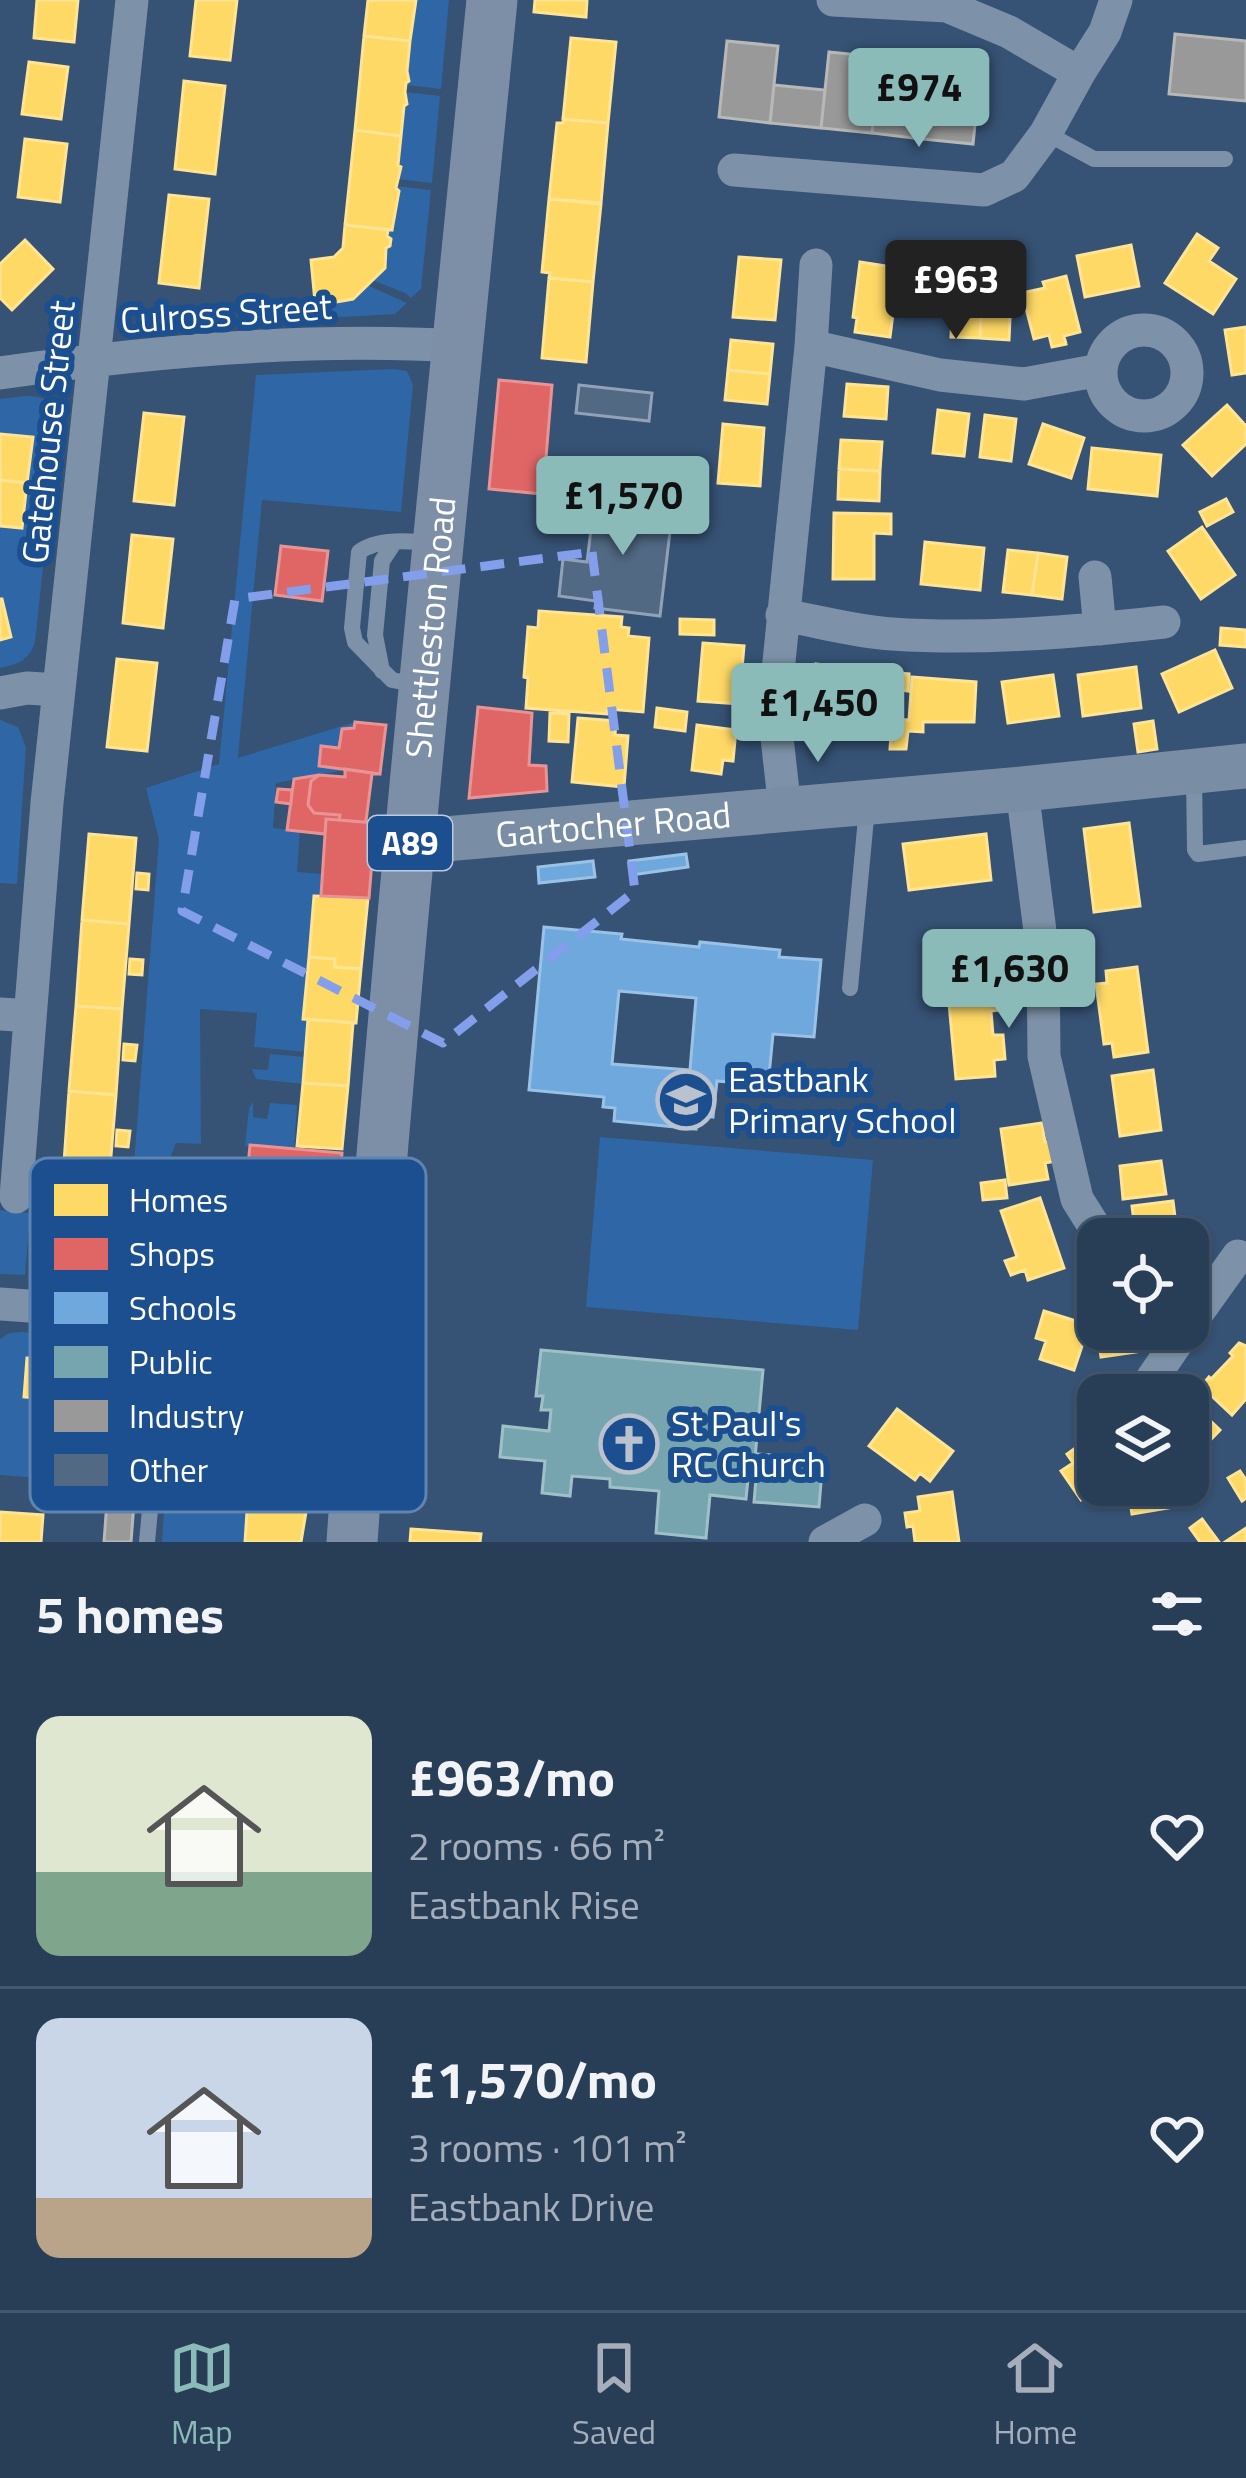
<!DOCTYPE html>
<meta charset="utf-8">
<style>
:root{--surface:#283e57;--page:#30455d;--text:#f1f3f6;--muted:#a5aeba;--line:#44576d;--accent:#8bbbb9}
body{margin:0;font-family:"Titillium Web",sans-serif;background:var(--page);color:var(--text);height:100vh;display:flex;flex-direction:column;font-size:45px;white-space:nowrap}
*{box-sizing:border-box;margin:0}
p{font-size:39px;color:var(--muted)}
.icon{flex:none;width:66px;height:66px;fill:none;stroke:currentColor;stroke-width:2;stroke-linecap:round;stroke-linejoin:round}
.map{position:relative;height:1542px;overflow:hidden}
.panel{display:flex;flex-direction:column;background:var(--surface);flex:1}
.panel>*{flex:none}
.controls{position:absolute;left:1077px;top:1218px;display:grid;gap:24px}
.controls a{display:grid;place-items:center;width:132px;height:132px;border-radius:24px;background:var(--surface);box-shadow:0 3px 9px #0004,0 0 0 3px var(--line);font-size:60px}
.price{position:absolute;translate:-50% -102px;padding:0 27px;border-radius:12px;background:var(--accent);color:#111;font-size:39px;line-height:78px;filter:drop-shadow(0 3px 6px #0008)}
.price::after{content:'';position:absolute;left:50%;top:72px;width:36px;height:27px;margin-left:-18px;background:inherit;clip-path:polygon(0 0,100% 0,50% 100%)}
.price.selected{background:#222;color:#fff}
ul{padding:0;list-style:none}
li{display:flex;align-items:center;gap:36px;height:300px;padding:0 36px}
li+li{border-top:3px solid var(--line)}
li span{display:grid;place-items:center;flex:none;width:336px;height:240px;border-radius:24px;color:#555}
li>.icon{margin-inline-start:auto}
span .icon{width:144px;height:144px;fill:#fffc;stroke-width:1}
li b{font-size:51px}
h2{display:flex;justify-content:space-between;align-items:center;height:144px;padding:0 36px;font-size:51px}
.menu{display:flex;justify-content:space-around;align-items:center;height:168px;border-top:3px solid var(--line);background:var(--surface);font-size:33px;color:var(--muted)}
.menu a{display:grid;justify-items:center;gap:6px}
.menu .selected{color:var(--accent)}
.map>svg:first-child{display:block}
.green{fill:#2f66a5;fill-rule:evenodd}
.homes{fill:#ffd966;stroke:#ffe494;stroke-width:3}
.shops{fill:#e06666;stroke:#e99494;stroke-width:3}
.schools{fill:#6fa8dc;stroke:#9ac2e6;stroke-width:3;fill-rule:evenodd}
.public{fill:#76a5af;stroke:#9fc0c7;stroke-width:3}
.industry{fill:#999;stroke:#b8b8b8;stroke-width:3}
.building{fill:#526984;stroke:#92a2b6;stroke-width:3}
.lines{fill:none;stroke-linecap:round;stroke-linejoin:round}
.lane{stroke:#7d92a8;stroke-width:16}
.street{stroke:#7d92a8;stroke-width:33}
.secondary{stroke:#798da4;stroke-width:45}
.primary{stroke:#7d8ea7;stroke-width:51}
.marked{fill:none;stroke:#839eea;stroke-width:9;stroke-dasharray:24 15;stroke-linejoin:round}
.labels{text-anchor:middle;stroke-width:12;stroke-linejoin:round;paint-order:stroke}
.shield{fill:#1b4f8f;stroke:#bbcadd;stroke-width:3}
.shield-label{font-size:33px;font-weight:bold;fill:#fff}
.street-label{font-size:36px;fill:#fff;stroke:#1b4f8f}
.poi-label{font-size:36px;fill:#fff;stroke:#1b4f8f;text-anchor:start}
.key{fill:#1b4f8f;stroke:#5f84b1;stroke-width:3}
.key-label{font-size:33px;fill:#fff}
</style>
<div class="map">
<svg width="1246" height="1542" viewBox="0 0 1246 1542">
<rect width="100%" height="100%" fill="#365274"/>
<!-- green -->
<path class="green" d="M 416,0 L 449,0 L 441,89 L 406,85 L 409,80 L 407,71 Z
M 405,92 L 440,96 L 432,183 L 397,179 L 401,168 L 398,165 L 404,106 L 407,103 Z
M 396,186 L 431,190 L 421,289 L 411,298 L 405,293 L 372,280 L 385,268 L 388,230 L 392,230 L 395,199 L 398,197 Z
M 367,285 L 407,303 L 395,314 L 253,322 L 255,305 L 315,300 L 316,302 L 331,304 L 334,301 L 353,299 Z
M 394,369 L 407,371 L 413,385 L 401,512 L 262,500 L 238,758 L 355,722 L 354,728 L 339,748 L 321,746 L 319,766 L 345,770 L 276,783 L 273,828 L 300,831 L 297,872 L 322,874 L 321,896 L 314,896 L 303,1018 L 308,1019 L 306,1052 L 254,1047 L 257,1013 L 200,1009 L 201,1144 L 176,1143 L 160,1182 L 157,1270 L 126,1268 L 159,839 L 146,788 L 219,764 L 256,375 Z
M 26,396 C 44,396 54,401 59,419 L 35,642 C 29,661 18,664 0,668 L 0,640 L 11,637 L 2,599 L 0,599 L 0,526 L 22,528 L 33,438 L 0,434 L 0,399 Z
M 0,720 L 18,727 L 26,747 L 17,884 L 0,883 Z
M 270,1054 L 305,1057 L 303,1084 L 256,1079 L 252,1069 L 268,1070 Z
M 253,1102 L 253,1117 L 267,1119 L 270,1103 L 297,1105 L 294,1149 L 245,1146 L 249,1108 Z
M 600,1137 L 873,1160 L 858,1330 L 586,1307 Z
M 0,1210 L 30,1213 L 25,1275 L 0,1274 Z
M 22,1332 L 157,1343 L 144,1486 L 0,1475 L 0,1339 L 9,1333 ZM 28,1358 L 118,1365 L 115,1404 L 25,1397 Z
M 227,1418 L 254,1420 L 245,1542 L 162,1542 L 164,1510 L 157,1508 L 158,1501 L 160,1499 L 182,1501 L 167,1482 L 169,1455 L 223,1459 Z"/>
<!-- homes -->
<path class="homes" d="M 37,0 L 78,0 L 74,42 L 34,38 Z
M 196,0 L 237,0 L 230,60 L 190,56 Z
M 368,0 L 416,0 L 410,41 L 364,36 Z
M 535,0 L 587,0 L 586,17 L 534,12 Z
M 364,36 L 410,41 L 407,71 L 409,81 L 406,83 L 405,92 L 407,104 L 404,106 L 401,136 L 355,130 Z
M 571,38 L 616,42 L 608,123 L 563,119 Z
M 29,62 L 68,67 L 61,119 L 22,114 Z
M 184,81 L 225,86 L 215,174 L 175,169 Z
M 563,119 L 608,123 L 601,203 L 549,199 L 557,123 L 563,123 Z
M 355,130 L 401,136 L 398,165 L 401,167 L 396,188 L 399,191 L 392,230 L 345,225 Z
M 25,139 L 67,144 L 60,202 L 18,197 Z
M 169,195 L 209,199 L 199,288 L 159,283 Z
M 549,199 L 601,204 L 593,282 L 549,278 L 550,273 L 542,272 Z
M 345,225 L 388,230 L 387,236 L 391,239 L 390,246 L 386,248 L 385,268 L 353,299 L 325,304 L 315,302 L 311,260 L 334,257 L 343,248 Z
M 1197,234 L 1218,248 L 1209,261 L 1236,279 L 1213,314 L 1165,283 Z
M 25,240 L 53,269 L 12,310 L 0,298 L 0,264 Z
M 1131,245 L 1139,286 L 1085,297 L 1077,256 Z
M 739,257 L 781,260 L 775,320 L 733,317 Z
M 860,262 L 899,268 L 890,337 L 855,332 L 857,318 L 853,317 Z
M 1066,276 L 1080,332 L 1064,336 L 1066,344 L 1052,347 L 1049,335 L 1034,339 L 1022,293 L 1045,288 L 1043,282 Z
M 549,278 L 593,282 L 586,362 L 542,358 Z
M 953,295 L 982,296 L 980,338 L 951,337 Z
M 982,296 L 1011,297 L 1009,340 L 980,338 Z
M 1246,327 L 1246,373 L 1232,375 L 1225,330 Z
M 731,340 L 773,344 L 770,374 L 728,370 Z
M 728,370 L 770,374 L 767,404 L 725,400 Z
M 847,384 L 888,387 L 886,419 L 844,416 Z
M 1227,405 L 1246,426 L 1246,444 L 1212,476 L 1183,445 Z
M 938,410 L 969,414 L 964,456 L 933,453 Z
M 144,413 L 184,417 L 174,505 L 134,501 Z
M 985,415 L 1016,419 L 1011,461 L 980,457 Z
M 723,424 L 764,428 L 760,486 L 718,483 Z
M 1043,424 L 1084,438 L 1071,478 L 1029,464 Z
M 0,434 L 33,437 L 27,483 L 0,480 Z
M 841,440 L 882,442 L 880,471 L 839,469 Z
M 1092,448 L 1161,455 L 1157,496 L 1088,489 Z
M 839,469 L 880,471 L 879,501 L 838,499 Z
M 0,480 L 27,483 L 22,528 L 0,526 Z
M 1226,499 L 1233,512 L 1207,526 L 1200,512 Z
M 834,513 L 891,514 L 891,534 L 874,533 L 874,579 L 833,579 Z
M 1202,527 L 1235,575 L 1201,599 L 1168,551 Z
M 132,535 L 173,539 L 163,628 L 123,623 Z
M 925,542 L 984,548 L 980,590 L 921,584 Z
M 1008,550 L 1038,553 L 1032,595 L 1003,592 Z
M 1038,553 L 1067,557 L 1062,599 L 1032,595 Z
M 0,599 L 2,599 L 11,637 L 0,640 Z
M 539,611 L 622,617 L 621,627 L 629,628 L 628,636 L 649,638 L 643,712 L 608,709 L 607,714 L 526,708 L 528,678 L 524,677 L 528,627 L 538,628 Z
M 680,619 L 714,620 L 714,635 L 680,634 Z
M 1221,628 L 1246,630 L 1246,647 L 1220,645 Z
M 703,643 L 744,646 L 739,704 L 698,701 Z
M 1215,650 L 1232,688 L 1179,712 L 1162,674 Z
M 117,659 L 157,663 L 147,751 L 107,747 Z
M 816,664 L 860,669 L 855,711 L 811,707 Z
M 1136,667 L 1141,708 L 1083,716 L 1078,675 Z
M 870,671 L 909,674 L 908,691 L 900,690 L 898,715 L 866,712 Z
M 1053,675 L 1059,716 L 1008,723 L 1002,682 Z
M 912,677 L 976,682 L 974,722 L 923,722 L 923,732 L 908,731 L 906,749 L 890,749 L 892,719 L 909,720 Z
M 657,708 L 687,712 L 685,731 L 655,727 Z
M 550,713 L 569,714 L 568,742 L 549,741 Z
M 578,718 L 616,721 L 615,735 L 628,736 L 624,787 L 572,782 Z
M 1153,721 L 1157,749 L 1138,752 L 1134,724 Z
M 697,725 L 736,730 L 733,761 L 723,760 L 721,774 L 692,770 Z
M 1129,823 L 1140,906 L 1094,912 L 1084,829 Z
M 89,834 L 136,838 L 129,924 L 82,920 Z
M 986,834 L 991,880 L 909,890 L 903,844 Z
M 137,873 L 149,874 L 148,890 L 136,889 Z
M 314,896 L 368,898 L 361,969 L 335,967 L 335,959 L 309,957 Z
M 82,920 L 129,924 L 122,1009 L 76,1006 Z
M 309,957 L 335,959 L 335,967 L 361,969 L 356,1023 L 303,1019 Z
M 130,959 L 143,960 L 142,975 L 129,974 Z
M 986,967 L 988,984 L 998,983 L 1001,1010 L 991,1011 L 993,1035 L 1003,1035 L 1005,1059 L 994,1060 L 995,1076 L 956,1079 L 946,971 Z
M 1137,967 L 1148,1052 L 1114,1057 L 1112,1043 L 1104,1044 L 1096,984 L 1107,983 L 1106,971 Z
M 76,1006 L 122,1009 L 116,1095 L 69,1091 Z
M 308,1019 L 353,1023 L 348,1086 L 303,1083 Z
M 124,1044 L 137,1045 L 135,1061 L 123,1060 Z
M 1153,1070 L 1161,1130 L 1120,1136 L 1112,1076 Z
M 303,1083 L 348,1086 L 342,1149 L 297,1146 Z
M 69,1091 L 116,1095 L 109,1180 L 63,1177 Z
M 1042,1123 L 1045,1142 L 1054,1140 L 1056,1161 L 1045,1163 L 1048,1179 L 1009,1185 L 1001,1129 Z
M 117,1130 L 130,1131 L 128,1147 L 116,1146 Z
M 1161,1161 L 1166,1194 L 1123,1199 L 1120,1166 Z
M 1005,1180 L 1007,1198 L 983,1200 L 981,1183 Z
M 1040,1198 L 1064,1268 L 1028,1280 L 1025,1270 L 1011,1275 L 1005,1261 L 1017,1257 L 1001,1211 Z
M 1173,1201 L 1177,1233 L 1136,1238 L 1132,1206 Z
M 1202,1233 L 1204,1250 L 1188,1253 L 1188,1239 L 1175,1239 Z
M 1098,1310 L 1098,1329 L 1145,1329 L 1146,1333 L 1133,1336 L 1136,1352 L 1101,1357 L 1094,1311 Z
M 1044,1311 L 1089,1325 L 1074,1370 L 1040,1359 L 1046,1341 L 1036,1338 Z
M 1239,1343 L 1246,1346 L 1246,1399 L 1232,1415 L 1201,1386 L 1209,1377 L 1211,1379 L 1233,1356 L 1230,1353 Z
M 27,1358 L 73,1361 L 70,1401 L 24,1397 Z
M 1192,1403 L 1220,1430 L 1198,1453 L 1188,1444 L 1188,1406 Z
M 897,1409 L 953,1451 L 930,1481 L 920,1473 L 915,1480 L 869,1446 Z
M 1096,1433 L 1098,1485 L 1102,1485 L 1081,1500 L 1061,1471 L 1073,1463 L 1067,1454 Z
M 1240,1471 L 1246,1480 L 1246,1498 L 1242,1501 L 1228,1478 Z
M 1127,1485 L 1176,1485 L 1180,1506 L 1132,1514 Z
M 952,1492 L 959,1542 L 915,1542 L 913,1526 L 907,1527 L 905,1513 L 920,1511 L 918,1497 Z
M 248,1496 L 305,1500 L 307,1506 L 301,1542 L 245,1542 Z
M 0,1512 L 43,1515 L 41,1542 L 0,1542 Z
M 1202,1519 L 1219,1542 L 1200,1542 L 1190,1528 Z
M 1246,1528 L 1246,1542 L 1225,1542 Z
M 411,1529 L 481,1534 L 480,1542 L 410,1542 Z"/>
<!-- shops -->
<path class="shops" d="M 499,380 L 552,385 L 543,494 L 489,489 Z
M 281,546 L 328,551 L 322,601 L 275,595 Z
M 478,707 L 532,713 L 529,765 L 546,766 L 547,791 L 469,798 Z
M 355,722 L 386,725 L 380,774 L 319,766 L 321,746 L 339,748 L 342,729 L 354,728 Z
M 345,769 L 380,774 L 372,774 L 366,821 L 375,823 L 339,820 L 340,815 L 314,813 L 308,805 L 311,781 L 319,775 L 345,777 Z
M 319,775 L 311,781 L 308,805 L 314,813 L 340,815 L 339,820 L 326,819 L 325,834 L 287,830 L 294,779 Z
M 278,789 L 292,790 L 291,804 L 276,802 Z
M 326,819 L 375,823 L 369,898 L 321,896 Z
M 250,1145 L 342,1153 L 336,1216 L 244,1208 Z"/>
<!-- schools -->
<path class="schools" d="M 686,854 L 688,867 L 631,875 L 629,861 Z
M 593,861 L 595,877 L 539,883 L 538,867 Z
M 544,927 L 622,934 L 621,939 L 699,947 L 700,942 L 780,950 L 779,957 L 821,960 L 814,1037 L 773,1034 L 768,1086 L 717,1081 L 713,1117 L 697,1115 L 696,1129 L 614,1121 L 615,1108 L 603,1107 L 604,1097 L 529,1090 ZM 619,991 L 696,998 L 690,1070 L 612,1064 Z"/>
<!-- public -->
<path class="public" d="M 541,1350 L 763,1370 L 754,1469 L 749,1469 L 746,1499 L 710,1495 L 706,1538 L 656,1533 L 659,1491 L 610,1487 L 610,1479 L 572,1476 L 570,1496 L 542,1493 L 545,1461 L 500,1457 L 503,1426 L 549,1431 L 551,1410 L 541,1410 L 543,1396 L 536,1396 Z
M 758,1454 L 823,1459 L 819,1507 L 754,1502 Z"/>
<!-- industry -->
<path class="industry" d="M 1175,34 L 1246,41 L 1246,101 L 1169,94 Z
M 727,41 L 778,46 L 770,123 L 719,117 Z
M 829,52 L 880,57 L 872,133 L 821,128 Z
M 930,62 L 981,68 L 973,144 L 922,139 Z
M 774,85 L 825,90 L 821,128 L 770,123 Z
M 876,95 L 927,100 L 922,139 L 872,133 Z
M 108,1488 L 135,1490 L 131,1542 L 104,1542 Z"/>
<!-- building -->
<path class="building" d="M 579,385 L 652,393 L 649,421 L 576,413 Z
M 595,497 L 673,506 L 660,616 L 595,608 L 596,601 L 559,596 L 563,559 L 587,562 Z"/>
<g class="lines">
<!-- lane -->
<path class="lane" d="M 1046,133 L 1094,159 L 1225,159
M 382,671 L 375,635 L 382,561 L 394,543
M 419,685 L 392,680 L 355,642 L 352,628 L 359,552 C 377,538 411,541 435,543
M 1194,773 L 1195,850 L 1198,854 L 1246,848
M 850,988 L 867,808
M 147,1542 L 168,1316"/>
<!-- street -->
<path class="street" d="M 833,0 L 947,6 L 1009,32 L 1079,73 L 1105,32 L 1116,0
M 734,170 L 984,190 L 1014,176 L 1046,133 L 1079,73
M1101 373a43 43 0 1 1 86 0a43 43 0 1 1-86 0Z
M 811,346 L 940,375 L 1024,384 L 1100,370
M 0,373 C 150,351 306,337 458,346
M 1095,577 L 1100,629
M 782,615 C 818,621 856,632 892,634 C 982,640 1075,632 1164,622
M 0,693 L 27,688 L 59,690
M 1022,789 L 1043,955 L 1044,1056 L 1077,1199 L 1102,1239
M 785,809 L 774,711 L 811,346 L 816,265
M 0,1014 L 30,1016
M 16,1197 L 47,803 L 132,0
M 0,1304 L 367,1330
M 1188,1326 L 1238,1256
M 1141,1395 L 1186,1329
M 825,1542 L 865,1520"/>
<!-- secondary -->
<path class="secondary" id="s1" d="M 410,842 L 1022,789 L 1246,766"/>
<!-- primary -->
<path class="primary" id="s2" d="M 352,1542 C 388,1027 441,513 492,0"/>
</g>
<!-- marked area -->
<path class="marked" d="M 592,552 L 635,891 L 443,1043 L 182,911 L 235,599 Z"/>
<!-- icons -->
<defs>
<g id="school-ring" transform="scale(3)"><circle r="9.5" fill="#1b4f8f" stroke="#b9c2ce" stroke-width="1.5"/><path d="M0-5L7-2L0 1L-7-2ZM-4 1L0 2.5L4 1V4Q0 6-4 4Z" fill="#b9c2ce"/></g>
<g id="church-ring" transform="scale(3)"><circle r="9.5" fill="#1b4f8f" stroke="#b9c2ce" stroke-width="1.5"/><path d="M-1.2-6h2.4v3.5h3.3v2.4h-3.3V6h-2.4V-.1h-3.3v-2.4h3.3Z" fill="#b9c2ce"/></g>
</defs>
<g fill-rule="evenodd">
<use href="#school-ring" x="686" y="1100"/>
<use href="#church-ring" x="629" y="1444"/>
</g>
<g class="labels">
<!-- shield labels -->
<rect class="shield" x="368" y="816" width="84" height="54" rx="9"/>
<g class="shield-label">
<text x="410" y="855">A89</text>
</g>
<!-- street labels -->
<g class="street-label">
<text transform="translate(226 313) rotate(-4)" y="13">Culross Street</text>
<text transform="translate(48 432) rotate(-84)" y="13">Gatehouse Street</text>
<text dy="13" stroke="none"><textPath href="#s2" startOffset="918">Shettleston Road</textPath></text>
<text dy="13" stroke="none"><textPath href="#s1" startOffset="204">Gartocher Road</textPath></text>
</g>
<!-- poi labels -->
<g class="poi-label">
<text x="728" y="1092">Eastbank<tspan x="728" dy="41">Primary School</tspan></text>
<text x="671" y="1436">St Paul's<tspan x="671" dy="41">RC Church</tspan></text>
</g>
</g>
<!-- legend -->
<rect x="30" y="1158" width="396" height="354" rx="18" class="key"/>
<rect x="54" y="1184" width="54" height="32" fill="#ffd966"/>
<rect x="54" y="1238" width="54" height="32" fill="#e06666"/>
<rect x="54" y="1292" width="54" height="32" fill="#6fa8dc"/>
<rect x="54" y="1346" width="54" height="32" fill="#76a5af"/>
<rect x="54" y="1400" width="54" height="32" fill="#999"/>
<rect x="54" y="1454" width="54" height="32" fill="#526984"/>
<g class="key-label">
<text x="129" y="1212">Homes</text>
<text x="129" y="1266">Shops</text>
<text x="129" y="1320">Schools</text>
<text x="129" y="1374">Public</text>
<text x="129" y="1428">Industry</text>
<text x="129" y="1482">Other</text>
</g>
</svg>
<div class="controls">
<a><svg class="icon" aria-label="locate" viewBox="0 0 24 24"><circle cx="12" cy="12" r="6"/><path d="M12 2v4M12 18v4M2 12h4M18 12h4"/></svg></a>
<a><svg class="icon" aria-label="layers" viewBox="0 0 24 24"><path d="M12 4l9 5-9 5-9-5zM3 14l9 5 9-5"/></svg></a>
</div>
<b class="price" style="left:919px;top:150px">£974</b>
<b class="price selected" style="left:956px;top:342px">£963</b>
<b class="price" style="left:623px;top:558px">£1,570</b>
<b class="price" style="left:818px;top:765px">£1,450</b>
<b class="price" style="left:1009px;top:1031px">£1,630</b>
</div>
<section class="panel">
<h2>5 homes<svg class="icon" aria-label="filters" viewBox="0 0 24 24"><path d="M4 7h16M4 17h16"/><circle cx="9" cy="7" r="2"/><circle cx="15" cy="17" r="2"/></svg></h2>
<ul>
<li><span style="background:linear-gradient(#dfe7d0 65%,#7fa58c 0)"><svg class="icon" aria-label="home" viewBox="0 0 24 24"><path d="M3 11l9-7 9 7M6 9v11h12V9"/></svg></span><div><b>£963/mo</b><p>2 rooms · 66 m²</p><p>Eastbank Rise</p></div><svg class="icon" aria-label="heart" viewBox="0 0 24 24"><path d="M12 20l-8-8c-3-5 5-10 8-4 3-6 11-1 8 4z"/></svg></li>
<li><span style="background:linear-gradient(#c9d6e8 75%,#b9a48a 0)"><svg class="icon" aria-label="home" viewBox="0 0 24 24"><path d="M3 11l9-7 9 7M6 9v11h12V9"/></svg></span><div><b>£1,570/mo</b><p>3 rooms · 101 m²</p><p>Eastbank Drive</p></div><svg class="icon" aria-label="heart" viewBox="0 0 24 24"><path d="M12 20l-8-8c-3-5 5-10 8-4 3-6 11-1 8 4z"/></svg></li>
</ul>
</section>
<nav class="menu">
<a class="selected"><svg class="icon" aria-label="map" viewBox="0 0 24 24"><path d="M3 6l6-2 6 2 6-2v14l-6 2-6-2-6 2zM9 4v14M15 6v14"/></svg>Map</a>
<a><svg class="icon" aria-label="saved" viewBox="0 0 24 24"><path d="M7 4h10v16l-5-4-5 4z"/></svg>Saved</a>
<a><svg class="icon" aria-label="home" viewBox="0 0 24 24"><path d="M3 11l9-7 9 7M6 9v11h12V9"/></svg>Home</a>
</nav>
